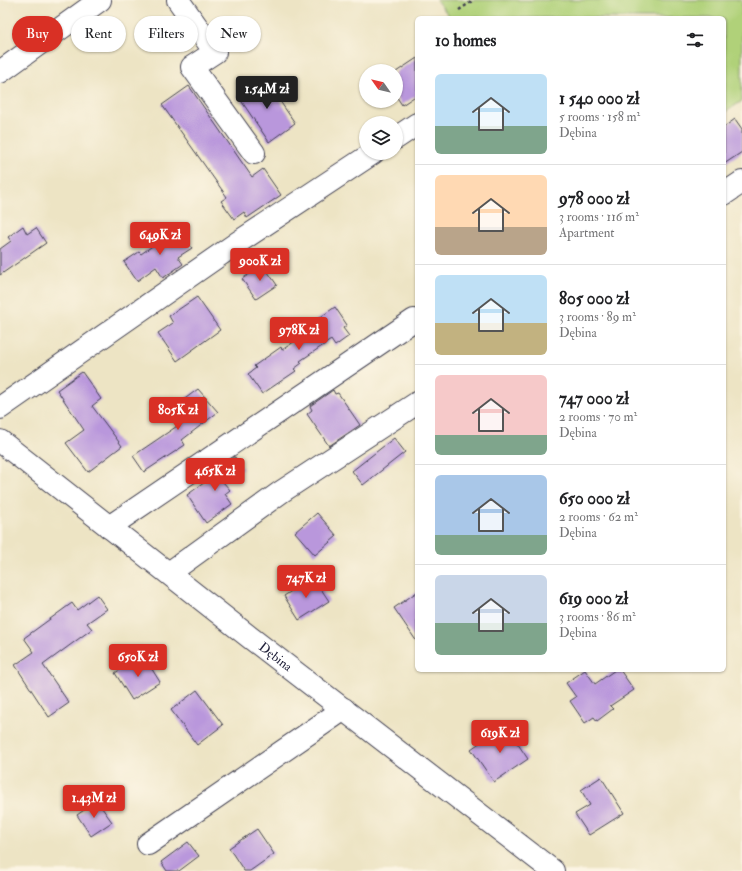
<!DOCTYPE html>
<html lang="en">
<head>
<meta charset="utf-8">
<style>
	body { margin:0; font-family:"IM FELL Double Pica",serif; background:#f2f2f2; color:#202124; height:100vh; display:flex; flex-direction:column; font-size:15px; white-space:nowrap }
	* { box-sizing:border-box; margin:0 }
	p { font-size:13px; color:#757577 }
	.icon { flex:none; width:22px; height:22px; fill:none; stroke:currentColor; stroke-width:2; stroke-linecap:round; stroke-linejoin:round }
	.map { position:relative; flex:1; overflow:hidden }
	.panel { position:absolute; left:415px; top:16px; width:311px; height:656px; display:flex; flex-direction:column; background:#fff; border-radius:6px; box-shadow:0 1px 3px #0004 }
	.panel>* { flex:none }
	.banner { position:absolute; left:12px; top:16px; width:343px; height:36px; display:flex; gap:8px }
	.needle { width:26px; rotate:304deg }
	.tools { position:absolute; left:359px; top:64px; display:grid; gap:8px }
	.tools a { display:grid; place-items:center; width:44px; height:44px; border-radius:50%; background:#fff; box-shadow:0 1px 3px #0004; font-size:20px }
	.price { position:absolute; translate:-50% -34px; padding:0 9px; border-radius:4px; background:#d93025; color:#fff; font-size:13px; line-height:26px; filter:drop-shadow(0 1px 2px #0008) }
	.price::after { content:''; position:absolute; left:50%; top:24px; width:12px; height:9px; margin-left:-6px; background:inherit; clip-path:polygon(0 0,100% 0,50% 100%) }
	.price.on { background:#222; color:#fff }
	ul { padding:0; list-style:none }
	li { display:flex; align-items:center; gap:12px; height:100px; padding:0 20px }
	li+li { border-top:1px solid #e0e0e0 }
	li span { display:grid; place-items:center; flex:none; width:112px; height:80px; border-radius:6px; color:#555 }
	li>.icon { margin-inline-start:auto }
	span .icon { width:48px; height:48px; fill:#fffc; stroke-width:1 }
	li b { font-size:17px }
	h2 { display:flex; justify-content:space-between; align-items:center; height:48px; padding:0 20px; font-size:17px }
	.pill { padding:0 14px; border-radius:18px; background:#fff; box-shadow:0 1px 3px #0004; font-size:14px; line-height:36px }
	.pill.on { background:#d93025; color:#fff }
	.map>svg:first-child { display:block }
	.green { fill:#b0d179; stroke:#697a5a }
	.building { fill:#b997dc }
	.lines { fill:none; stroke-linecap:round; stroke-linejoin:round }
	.minor-casing { stroke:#403f50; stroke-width:24 }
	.path { stroke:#403f50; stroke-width:2.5; stroke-dasharray:3 3; stroke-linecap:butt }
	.minor { stroke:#fff; stroke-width:22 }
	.labels { text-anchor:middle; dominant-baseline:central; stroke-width:3; stroke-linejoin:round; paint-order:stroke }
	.street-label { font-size:13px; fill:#22223b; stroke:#fcf5e5 }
</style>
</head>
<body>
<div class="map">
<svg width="742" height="871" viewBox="0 0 742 871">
	<rect width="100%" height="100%" fill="#fcf5e5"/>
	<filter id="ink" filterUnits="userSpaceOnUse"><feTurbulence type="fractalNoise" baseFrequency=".025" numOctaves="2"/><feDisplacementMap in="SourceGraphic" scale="8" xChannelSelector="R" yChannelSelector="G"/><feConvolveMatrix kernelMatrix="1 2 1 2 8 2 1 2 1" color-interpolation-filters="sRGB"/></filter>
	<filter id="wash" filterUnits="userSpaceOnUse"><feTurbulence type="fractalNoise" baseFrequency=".012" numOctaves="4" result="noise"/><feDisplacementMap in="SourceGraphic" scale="16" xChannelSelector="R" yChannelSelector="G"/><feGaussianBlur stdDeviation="0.9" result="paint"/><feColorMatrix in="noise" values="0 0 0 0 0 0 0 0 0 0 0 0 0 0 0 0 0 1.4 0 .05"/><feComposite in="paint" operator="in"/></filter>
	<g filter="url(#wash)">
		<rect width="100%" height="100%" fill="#ede4c4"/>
		<!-- green -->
		<path class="green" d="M436,0H742V101L724,113V18H451Z"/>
		<g id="blocks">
			<!-- building -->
			<g class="building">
				<path d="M417,58V95L402,105L396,96V72Z"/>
				<path d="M264,78L295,123L269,142L238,96Z"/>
				<path d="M189,86L252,177L263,169L281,195L247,218L244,212L234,219L221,201L227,197L162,105Z"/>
				<path d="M735,119L742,129V152L724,164V127Z"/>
				<path d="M23,226L27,234L36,228L46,243L0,275V249L11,241L8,237Z"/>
				<path d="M178,228L192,248L178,257L183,264L163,278L156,267L137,281L124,262L139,252L141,254Z"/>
				<path d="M263,265L277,285L256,299L242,279Z"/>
				<path d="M197,297L220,330L177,361L158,333L173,323L169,316Z"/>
				<path d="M335,307L347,325L343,328L349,336L335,346L331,340L300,361L302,363L294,369L296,371L262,394L248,374L256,368L254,366L281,347L282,350L307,333L306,331L314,326L312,323Z"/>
				<path d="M82,372L101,399L92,406L122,446L88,472L66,443L84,430L57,390Z"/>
				<path d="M198,389L218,412L182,440L185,445L144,472L133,456L189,418L178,404Z"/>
				<path d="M333,390L335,394L338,393L360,425L329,446L307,414L312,410L310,406Z"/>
				<path d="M394,438L405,452L363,485L352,471Z"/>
				<path d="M235,457L243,469L223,482L230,490L225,494L232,504L206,523L187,495L215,475L213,471Z"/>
				<path d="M317,513L337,536L315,555L295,532Z"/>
				<path d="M313,577L329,601L299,620L284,596Z"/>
				<path d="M417,592V642L394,608Z"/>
				<path d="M97,595L107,609L87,623L92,629L43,665L69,703L49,717L15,665L34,652L24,638L72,603L77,610Z"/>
				<path d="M143,655L160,682L132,700L115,673Z"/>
				<path d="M585,670L595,684L615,670H620L634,690L610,706L613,709L597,721L594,717L585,723L570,701L576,697L566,683Z"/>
				<path d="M197,690L223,725L197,745L171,710Z"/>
				<path d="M505,725L528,759L494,782L471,749Z"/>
				<path d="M601,777L624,813L589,835L575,814L590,805L581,790Z"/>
				<path d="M97,801L112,822L91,836L77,815Z"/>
				<path d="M257,829L274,854L250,871H244L229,848Z"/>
				<path d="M188,842L199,856L179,871H167L161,862Z"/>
			</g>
		</g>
	</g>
	<g filter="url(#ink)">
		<use href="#blocks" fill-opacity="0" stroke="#403f50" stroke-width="1"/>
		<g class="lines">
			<defs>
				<g id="minor">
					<path d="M178,0L215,52L192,67L254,153"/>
					<path d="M0,72L100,0"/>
					<path d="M396,138L417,124"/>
					<path d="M724,194L742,182"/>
					<path d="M0,408L237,243L373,153"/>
					<path id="s1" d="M0,441L252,639L553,871"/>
					<path d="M109,527L414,320"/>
					<path d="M169,573L281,492L417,403"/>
					<path d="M148,844L344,709"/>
				</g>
			</defs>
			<!-- minor casing -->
			<use href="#minor" class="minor-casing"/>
			<!-- path -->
			<path class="path" d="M459,10L474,0"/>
			<!-- minor -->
			<use href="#minor" class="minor"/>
		</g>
	</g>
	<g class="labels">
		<!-- street labels -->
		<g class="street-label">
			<text stroke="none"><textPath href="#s1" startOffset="350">Dębina</textPath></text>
		</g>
	</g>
</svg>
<div class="tools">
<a><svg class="needle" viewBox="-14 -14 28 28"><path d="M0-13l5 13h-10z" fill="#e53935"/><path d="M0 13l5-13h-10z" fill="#757577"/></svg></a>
<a><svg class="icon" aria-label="layers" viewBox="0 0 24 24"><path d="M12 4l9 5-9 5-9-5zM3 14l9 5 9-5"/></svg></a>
</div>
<b class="price on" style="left:267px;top:110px">1.54M zł</b>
<b class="price" style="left:160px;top:256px">649K zł</b>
<b class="price" style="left:260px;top:282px">900K zł</b>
<b class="price" style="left:299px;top:351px">978K zł</b>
<b class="price" style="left:178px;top:431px">805K zł</b>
<b class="price" style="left:215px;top:492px">465K zł</b>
<b class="price" style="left:306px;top:599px">747K zł</b>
<b class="price" style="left:138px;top:678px">650K zł</b>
<b class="price" style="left:500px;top:754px">619K zł</b>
<b class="price" style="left:94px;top:819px">1.43M zł</b>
<div class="banner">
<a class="pill on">Buy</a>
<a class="pill">Rent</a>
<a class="pill">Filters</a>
<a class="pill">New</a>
</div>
<section class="panel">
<h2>10 homes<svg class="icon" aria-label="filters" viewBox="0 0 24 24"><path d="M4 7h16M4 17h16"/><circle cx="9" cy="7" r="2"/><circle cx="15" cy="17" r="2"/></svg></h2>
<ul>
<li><span style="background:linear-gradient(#bfe0f5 65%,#7fa58c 0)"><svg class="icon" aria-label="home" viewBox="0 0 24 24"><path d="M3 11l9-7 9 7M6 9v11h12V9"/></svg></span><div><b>1 540 000 zł</b><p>5 rooms · 158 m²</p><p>Dębina</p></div></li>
<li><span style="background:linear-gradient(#ffd9b3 65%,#b9a48a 0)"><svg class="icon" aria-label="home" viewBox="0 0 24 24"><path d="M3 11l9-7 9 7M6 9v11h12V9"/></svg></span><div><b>978 000 zł</b><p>3 rooms · 116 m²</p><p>Apartment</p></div></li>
<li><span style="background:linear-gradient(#bfe0f5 60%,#c2b280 0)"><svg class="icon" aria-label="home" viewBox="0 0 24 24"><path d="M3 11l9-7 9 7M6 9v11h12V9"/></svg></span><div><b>805 000 zł</b><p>3 rooms · 89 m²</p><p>Dębina</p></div></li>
<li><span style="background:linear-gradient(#f6c9c9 75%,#7fa58c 0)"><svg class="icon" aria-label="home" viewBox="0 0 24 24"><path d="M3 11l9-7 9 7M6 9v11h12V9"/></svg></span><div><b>747 000 zł</b><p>2 rooms · 70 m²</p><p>Dębina</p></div></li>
<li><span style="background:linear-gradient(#a9c7e8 75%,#7fa58c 0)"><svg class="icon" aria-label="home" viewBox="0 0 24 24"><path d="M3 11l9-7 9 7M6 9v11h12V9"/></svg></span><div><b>650 000 zł</b><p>2 rooms · 62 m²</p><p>Dębina</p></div></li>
<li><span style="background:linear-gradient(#c9d6e8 60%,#7fa58c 0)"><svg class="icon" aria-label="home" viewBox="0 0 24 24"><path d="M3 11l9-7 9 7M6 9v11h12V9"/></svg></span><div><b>619 000 zł</b><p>3 rooms · 86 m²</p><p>Dębina</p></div></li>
</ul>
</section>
</div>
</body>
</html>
